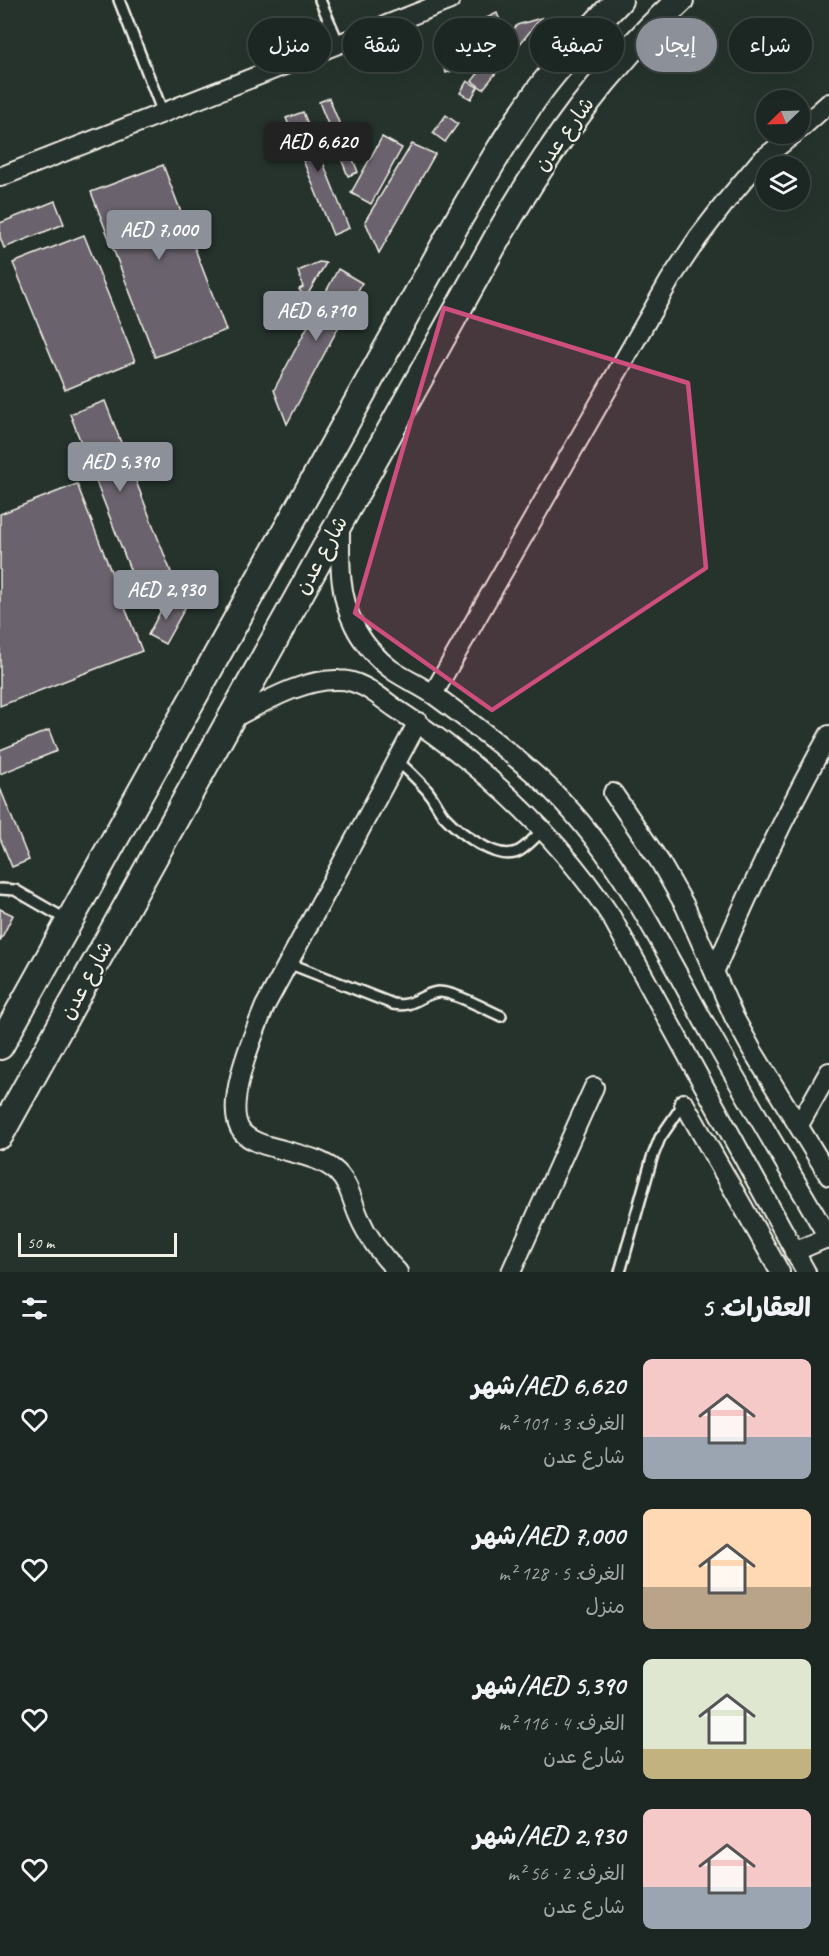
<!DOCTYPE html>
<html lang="ar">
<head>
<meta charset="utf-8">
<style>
	body { margin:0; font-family:Caveat,"Playpen Sans Arabic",sans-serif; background:#252e2a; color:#f1f3f6; direction:rtl; height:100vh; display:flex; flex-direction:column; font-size:22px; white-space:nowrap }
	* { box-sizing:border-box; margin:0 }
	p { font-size:20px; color:#a0a5a5 }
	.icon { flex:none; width:33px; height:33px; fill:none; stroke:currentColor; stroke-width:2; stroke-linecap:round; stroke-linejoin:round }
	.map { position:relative; height:1272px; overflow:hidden; direction:ltr }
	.panel { display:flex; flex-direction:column; background:#1c2622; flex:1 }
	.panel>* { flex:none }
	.hud { position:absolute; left:18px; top:18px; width:794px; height:54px; direction:rtl; display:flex; gap:12px }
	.needle { width:39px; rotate:247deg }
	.controls { position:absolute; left:756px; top:90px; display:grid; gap:12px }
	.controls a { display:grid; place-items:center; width:54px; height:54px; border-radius:50%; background:#1c2622; box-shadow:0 6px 24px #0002,0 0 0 2px #3a4340; font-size:30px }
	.scale { position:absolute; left:18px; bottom:15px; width:159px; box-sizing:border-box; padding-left:6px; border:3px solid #f4f1e8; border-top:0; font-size:16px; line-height:21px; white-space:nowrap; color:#f4f1e8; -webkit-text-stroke:4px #26332d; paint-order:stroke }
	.price { position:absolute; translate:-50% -51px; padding:0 14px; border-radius:6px; background:#8c9099; color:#fff; font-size:20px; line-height:39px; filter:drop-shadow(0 2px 3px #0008) }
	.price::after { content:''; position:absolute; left:50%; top:36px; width:18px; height:14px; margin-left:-9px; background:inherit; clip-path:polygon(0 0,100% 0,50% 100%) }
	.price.current { background:#222; color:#fff }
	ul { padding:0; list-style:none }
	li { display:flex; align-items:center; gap:18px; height:150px; padding:0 18px }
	li span { display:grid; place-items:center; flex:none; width:168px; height:120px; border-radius:9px; color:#555 }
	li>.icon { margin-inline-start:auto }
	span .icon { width:72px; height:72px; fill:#fffc; stroke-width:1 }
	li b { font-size:26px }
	h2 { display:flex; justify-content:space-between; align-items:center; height:72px; padding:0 18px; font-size:26px }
	.tag { padding:0 21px; border-radius:27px; background:#1c2622; box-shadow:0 6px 24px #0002,0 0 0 2px #3a4340; font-size:21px; line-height:54px }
	.tag.current { background:#8c9099; color:#fff }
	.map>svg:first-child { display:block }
	.building { fill:#6b646d; stroke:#f4f1e8; stroke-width:1.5 }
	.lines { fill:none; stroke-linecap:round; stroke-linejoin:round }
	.lane-casing { stroke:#f4f1e8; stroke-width:14 }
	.street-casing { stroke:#f4f1e8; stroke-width:22 }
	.secondary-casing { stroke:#f4f1e8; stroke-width:30 }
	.lane { stroke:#26332d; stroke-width:9 }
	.street { stroke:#26332d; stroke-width:18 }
	.secondary { stroke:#26332d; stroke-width:26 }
	.marked { fill:#ce4e7e; fill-opacity:0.2; stroke:#ce4e7e; stroke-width:4.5; stroke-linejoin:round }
	.labels { text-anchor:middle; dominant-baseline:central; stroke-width:4.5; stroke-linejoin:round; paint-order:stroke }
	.street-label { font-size:21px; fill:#f4f1e8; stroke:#26332d }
</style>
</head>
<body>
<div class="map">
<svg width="829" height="1272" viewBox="0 0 829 1272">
	<rect width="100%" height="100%" fill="#26332d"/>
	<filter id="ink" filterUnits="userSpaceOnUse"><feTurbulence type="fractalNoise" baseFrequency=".0167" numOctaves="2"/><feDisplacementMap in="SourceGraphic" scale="12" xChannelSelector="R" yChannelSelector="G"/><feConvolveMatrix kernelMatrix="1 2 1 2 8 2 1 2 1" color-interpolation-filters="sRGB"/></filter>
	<g filter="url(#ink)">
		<!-- building -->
		<g class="building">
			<path d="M497,13L503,28L487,35L480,21Z"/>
			<path d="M541,18L483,89L472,81L517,25Z"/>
			<path d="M476,38L481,51L467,57L462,44Z"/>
			<path d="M459,45L467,65L446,73L438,53Z"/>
			<path d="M467,81L478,87L471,99L460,93Z"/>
			<path d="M329,98L340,125L330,129L319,102Z"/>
			<path d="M303,112L349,228L333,235L286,118Z"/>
			<path d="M446,115L458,124L445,142L433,133Z"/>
			<path d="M344,137L358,172L348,176L334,141Z"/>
			<path d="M382,137L402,148L371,204L351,193Z"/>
			<path d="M412,144L435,154L379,253L365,221Z"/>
			<path d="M163,165L226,330L155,357L91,192Z"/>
			<path d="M55,201L64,224L4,248L0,237V223Z"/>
			<path d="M84,235L135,361L65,390L13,263Z"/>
			<path d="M319,262L326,263L305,299L299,289L303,287L298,271Z"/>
			<path d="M338,269L362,283L287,424L274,390Z"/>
			<path d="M105,401L171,572L136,585L70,414Z"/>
			<path d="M77,484L142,651L0,706V514Z"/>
			<path d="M167,599L185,608L165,644L148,635Z"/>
			<path d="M49,730L57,751L0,774V750Z"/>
			<path d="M0,788L29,860L12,867L0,838Z"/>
			<path d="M0,909L13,915L0,941Z"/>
		</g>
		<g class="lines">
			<defs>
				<g id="lane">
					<path d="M119,0L163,113"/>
					<path d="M320,0L339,44"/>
					<path d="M396,760C407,769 416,778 426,789C433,797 437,807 444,816C458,831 497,863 519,851C528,846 536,836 543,830"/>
					<path d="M0,889L15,890L67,920"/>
					<path d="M288,963L393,1004C414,1008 420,994 438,992C453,991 487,1010 501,1016"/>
					<path d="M620,1272L652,1158L660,1138L684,1103"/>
				</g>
				<g id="street">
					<path d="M800,129L829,103"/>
					<path d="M0,177L450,0"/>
					<path d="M340,523C340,558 338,593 354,625C362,642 377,659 392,670C405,679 421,686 434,695C471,722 508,750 541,780C616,849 660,943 709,1031C748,1101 789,1169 829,1239"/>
					<path d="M433,694L670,280L698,238L728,199L760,161L794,134"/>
					<path d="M230,720C261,704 303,678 339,680C361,680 378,696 395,708C480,763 556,833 612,918L806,1272"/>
					<path d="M613,793L660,862L685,906L734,1017L752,1050L829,1176"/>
					<path d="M715,970C750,890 786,811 829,735"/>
					<path d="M684,1103L780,1272"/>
					<path d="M799,1125L829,1072"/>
					<path d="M794,1252L829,1237"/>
					<path d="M398,1272C382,1256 368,1238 359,1217C352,1201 350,1185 337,1172C323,1159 301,1155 283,1150C269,1146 252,1143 242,1132C222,1107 254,1033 265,1006L418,722"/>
					<path d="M511,1272L594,1087"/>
				</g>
				<g id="secondary">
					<path d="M0,1046L460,217C485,174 510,131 539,91C563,59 591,29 619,0"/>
					<path d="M0,1135L500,233C550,146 606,68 680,0"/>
				</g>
			</defs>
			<!-- lane casing -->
			<use href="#lane" class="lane-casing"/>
			<!-- street casing -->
			<use href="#street" class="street-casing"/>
			<!-- secondary casing -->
			<use href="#secondary" class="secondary-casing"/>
			<!-- lane -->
			<use href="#lane" class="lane"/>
			<!-- street -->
			<use href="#street" class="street"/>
			<!-- secondary -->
			<use href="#secondary" class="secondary"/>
		</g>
	</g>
	<!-- marked area -->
	<path class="marked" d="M444,308L688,383L706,568L492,710L355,613Z"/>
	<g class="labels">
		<!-- street labels -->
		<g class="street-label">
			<text transform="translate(564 134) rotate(-54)">شارع عدن</text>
			<text transform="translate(321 555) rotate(-61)">شارع عدن</text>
			<text transform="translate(86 980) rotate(-61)">شارع عدن</text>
		</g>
	</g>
</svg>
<div class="controls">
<a><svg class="needle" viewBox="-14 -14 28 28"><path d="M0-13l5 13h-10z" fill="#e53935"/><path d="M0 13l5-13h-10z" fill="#a0a5a5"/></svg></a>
<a><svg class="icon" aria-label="layers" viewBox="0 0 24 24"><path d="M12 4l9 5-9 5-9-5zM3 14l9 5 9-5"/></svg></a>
</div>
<div class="scale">50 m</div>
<b class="price current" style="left:318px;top:173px">AED 6,620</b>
<b class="price" style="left:159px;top:261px">AED 7,000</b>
<b class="price" style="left:316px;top:342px">AED 6,710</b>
<b class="price" style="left:120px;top:493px">AED 5,390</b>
<b class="price" style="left:166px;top:621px">AED 2,930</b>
<div class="hud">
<a class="tag">شراء</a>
<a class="tag current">إيجار</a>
<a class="tag">تصفية</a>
<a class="tag">جديد</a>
<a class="tag">شقة</a>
<a class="tag">منزل</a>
</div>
</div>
<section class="panel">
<h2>العقارات: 5<svg class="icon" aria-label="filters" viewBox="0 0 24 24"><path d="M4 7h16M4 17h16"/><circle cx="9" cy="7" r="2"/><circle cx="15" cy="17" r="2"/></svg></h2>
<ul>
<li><span style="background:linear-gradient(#f6c9c9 65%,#9aa5b1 0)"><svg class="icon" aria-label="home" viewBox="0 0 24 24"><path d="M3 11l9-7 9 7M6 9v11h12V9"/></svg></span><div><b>AED 6,620/شهر</b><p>الغرف: 3 · 101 m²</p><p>شارع عدن</p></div><svg class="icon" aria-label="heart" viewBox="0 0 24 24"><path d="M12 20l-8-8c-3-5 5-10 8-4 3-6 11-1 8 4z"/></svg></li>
<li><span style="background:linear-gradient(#ffd9b3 65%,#b9a48a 0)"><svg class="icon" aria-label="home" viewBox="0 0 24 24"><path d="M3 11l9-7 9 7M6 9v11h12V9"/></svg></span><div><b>AED 7,000/شهر</b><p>الغرف: 5 · 128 m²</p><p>منزل</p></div><svg class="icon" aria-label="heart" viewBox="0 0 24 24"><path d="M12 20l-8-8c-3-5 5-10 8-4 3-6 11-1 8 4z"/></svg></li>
<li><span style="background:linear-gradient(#dfe7d0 75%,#c2b280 0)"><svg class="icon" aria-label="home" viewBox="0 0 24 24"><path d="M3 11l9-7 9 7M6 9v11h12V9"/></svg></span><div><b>AED 5,390/شهر</b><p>الغرف: 4 · 116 m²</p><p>شارع عدن</p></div><svg class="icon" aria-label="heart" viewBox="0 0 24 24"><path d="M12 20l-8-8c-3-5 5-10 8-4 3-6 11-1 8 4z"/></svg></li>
<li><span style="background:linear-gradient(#f6c9c9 65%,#9aa5b1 0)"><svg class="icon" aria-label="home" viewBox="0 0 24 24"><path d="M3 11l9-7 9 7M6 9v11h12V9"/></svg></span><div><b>AED 2,930/شهر</b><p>الغرف: 2 · 56 m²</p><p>شارع عدن</p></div><svg class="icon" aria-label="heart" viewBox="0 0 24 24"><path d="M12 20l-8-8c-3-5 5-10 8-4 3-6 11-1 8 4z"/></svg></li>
</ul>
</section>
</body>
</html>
